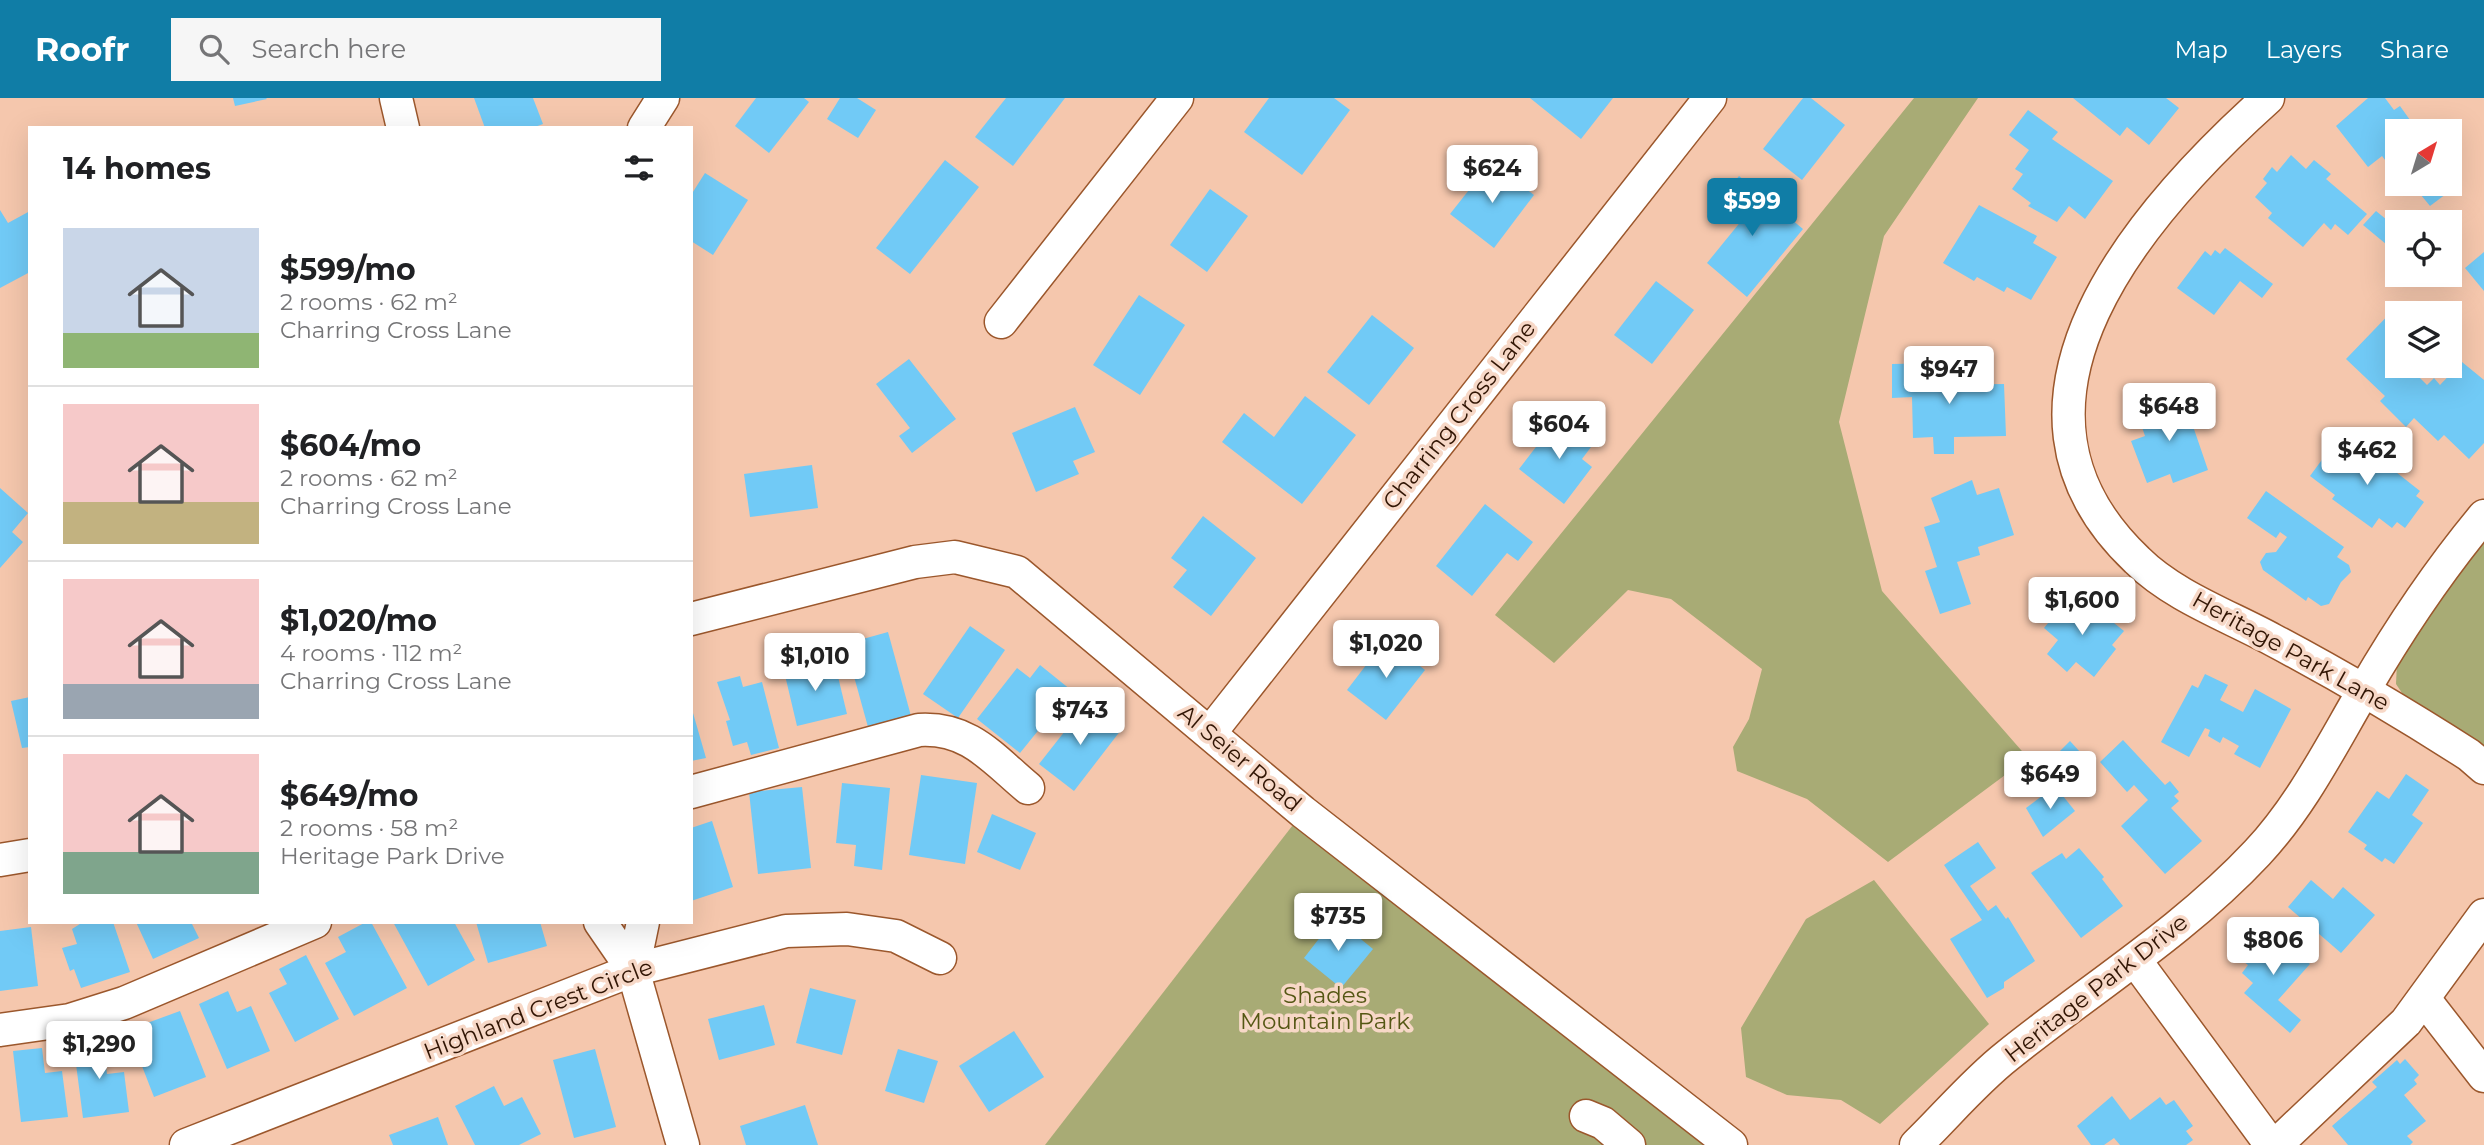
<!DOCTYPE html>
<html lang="en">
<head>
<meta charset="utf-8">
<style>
	body { margin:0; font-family:Montserrat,sans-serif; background:#f6f6f6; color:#202124; height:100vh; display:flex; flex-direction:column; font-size:26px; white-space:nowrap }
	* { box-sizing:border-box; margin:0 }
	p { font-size:23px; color:#757577 }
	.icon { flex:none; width:38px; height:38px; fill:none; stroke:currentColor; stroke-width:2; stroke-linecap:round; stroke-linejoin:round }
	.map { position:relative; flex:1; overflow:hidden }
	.side { position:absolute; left:28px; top:28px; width:665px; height:798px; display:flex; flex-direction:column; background:#fff; border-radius:0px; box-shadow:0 7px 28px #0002 }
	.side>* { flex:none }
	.needle { width:46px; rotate:38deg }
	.tools { position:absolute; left:2385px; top:21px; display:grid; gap:14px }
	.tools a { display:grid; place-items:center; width:77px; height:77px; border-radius:0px; background:#fff; box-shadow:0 7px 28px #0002; font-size:35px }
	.price { position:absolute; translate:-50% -60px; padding:0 16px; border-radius:7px; background:#fff; color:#222; font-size:23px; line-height:46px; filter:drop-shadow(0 2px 4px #0008) }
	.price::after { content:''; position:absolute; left:50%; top:42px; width:21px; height:16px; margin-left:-10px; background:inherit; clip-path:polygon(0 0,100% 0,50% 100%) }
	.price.selected { background:#107da6; color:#fff }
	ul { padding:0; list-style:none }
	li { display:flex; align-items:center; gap:21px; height:175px; padding:0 35px }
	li+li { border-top:2px solid #e0e0e0 }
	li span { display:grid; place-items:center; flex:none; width:196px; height:140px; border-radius:0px; color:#555 }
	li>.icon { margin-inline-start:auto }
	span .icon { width:84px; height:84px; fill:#fffc; stroke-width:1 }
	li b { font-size:30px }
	h2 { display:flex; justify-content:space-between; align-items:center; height:84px; padding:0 35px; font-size:30px }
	header { display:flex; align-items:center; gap:42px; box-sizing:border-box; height:98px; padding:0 35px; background:#107da6; color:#fff }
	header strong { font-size:33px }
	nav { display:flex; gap:38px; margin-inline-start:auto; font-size:24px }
	.search { width:490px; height:63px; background:#f6f6f6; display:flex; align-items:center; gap:18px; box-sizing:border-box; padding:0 24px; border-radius:0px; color:#757577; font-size:26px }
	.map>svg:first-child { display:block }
	.green { fill:#a8ab75 }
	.building { fill:#71caf6 }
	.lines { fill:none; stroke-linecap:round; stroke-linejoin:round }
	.minor-casing { stroke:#9b572c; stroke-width:35 }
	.minor { stroke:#fff; stroke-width:32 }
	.labels { text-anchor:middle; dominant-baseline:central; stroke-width:7; stroke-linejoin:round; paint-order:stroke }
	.street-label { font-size:23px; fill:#311504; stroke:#f7d8c7 }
	.park-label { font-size:23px; fill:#555714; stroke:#f7d8c7 }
</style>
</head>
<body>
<header>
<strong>Roofr</strong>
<div class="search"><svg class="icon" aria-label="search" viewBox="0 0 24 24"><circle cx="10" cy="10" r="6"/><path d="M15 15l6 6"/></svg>Search here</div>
<nav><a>Map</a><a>Layers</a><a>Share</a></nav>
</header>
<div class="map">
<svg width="2484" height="1047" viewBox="0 0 2484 1047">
	<rect width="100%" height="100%" fill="#f5c7ad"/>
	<!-- green -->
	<g class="green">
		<path d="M1914,0H1978L1884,138L1839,324L1882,493L2028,660L1888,764L1807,701L1737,673L1733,649L1749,621L1762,571L1671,501L1628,492L1554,565L1495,517Z"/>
		<path d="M2484,442V655L2404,598L2396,586L2397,564L2434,506Z"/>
		<path d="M1303,714L1704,1047H1045Z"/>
		<path d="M1874,782L1989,926L1880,1026L1841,1002L1787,997L1746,979L1741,930L1806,821Z"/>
	</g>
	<!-- building -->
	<g class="building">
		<path d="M233,0H266L267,1L235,8Z"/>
		<path d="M474,0H533L543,26L532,30H485Z"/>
		<path d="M756,0H804L809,4L769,55L735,28Z"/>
		<path d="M840,0H857L876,12L858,40L827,21Z"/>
		<path d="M1006,0H1065L1013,68L975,39Z"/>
		<path d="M1269,0H1334L1350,12L1302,77L1244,34Z"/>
		<path d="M1530,0H1613L1581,41Z"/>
		<path d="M1803,0H1811L1845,27L1802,82L1763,51Z"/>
		<path d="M2073,0H2166L2179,10L2149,47L2127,29L2120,38Z"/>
		<path d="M2368,0H2385L2394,12L2400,8L2415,29L2421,24L2428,33H2398V79L2382,58L2368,69L2336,28Z"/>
		<path d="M2028,12L2058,34L2052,41L2113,83L2085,121L2069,108L2057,124L2028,108L2031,105L2012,91L2023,76L2015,71L2029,52L2009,37Z"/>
		<path d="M2291,57L2306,71L2314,62L2331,76L2326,81L2367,116L2348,137L2335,126L2331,132L2324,125L2303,149L2268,120L2272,115L2255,99L2267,85L2263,81L2272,69L2277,74Z"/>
		<path d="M945,62L979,89L910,176L876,150Z"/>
		<path d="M1491,64L1534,97L1494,150L1450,116Z"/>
		<path d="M705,75L748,102L713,157L691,143V97Z"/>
		<path d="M1739,78L1803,131L1747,199L1707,165L1742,122L1719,103Z"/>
		<path d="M2412,86H2451L2454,90L2430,108Z"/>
		<path d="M1210,91L1248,118L1207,174L1170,147Z"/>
		<path d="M1979,107L2037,138L2033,145L2057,159L2031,202L2007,189L2004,194L1977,179L1974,183L1943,165Z"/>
		<path d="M0,112L8,125L30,113V174L0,190Z"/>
		<path d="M2376,113L2398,131V156L2363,127Z"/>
		<path d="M2225,150L2273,186L2262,200L2240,183L2214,217L2177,190L2205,153L2211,158L2215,152L2220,156Z"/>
		<path d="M2484,154V193L2465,170Z"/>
		<path d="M1656,183L1694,212L1652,266L1614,237Z"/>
		<path d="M1139,197L1185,227L1140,297L1093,267Z"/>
		<path d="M2398,207L2408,215H2398V268H2408L2427,287L2434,280L2440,287L2462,264L2484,282V345L2469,361L2444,337L2438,343L2414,320L2406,329L2380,303L2385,298L2346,261Z"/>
		<path d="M1372,217L1414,250L1369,307L1327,274Z"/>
		<path d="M909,261L956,321L912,355L899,338L910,330L876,286Z"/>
		<path d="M1939,265L1940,287L2004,286L2006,338L1954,339V356H1934L1933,339L1913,340L1912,299L1892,300V266Z"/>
		<path d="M2182,296L2208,372L2173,385L2170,376L2147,385L2131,343L2145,338L2141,326L2149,323L2144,311Z"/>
		<path d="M1305,298L1356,337L1302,406L1222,344L1244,315L1274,339Z"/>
		<path d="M1075,309L1095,354L1073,363L1079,376L1036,394L1012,335Z"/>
		<path d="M1559,319L1594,345L1582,361L1592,369L1564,406L1519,371Z"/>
		<path d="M2338,340L2363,359L2368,352L2420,393L2416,398L2424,404L2405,430L2397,424L2392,430L2379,420L2372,430L2332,401L2335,397L2310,378Z"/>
		<path d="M812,367L818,410L750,419L744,376Z"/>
		<path d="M1972,382L1977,397L1999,390L2014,437L1978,449L1980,457L1957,464L1971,506L1940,516L1925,473L1937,469L1924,429L1940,424L1931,400Z"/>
		<path d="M0,390L28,415L12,434L23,444L0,470Z"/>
		<path d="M2266,393L2344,449L2337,459L2349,467L2351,474L2341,484L2329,506L2321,508L2308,499L2306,503L2263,472L2260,464L2266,455L2276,454L2287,439L2280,434L2276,440L2247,420Z"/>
		<path d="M1485,406L1533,444L1518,463L1507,455L1472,498L1436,468Z"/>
		<path d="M1203,418L1256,460L1211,518L1173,489L1187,472L1171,460Z"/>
		<path d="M2084,501L2124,533L2112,547L2116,551L2094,579L2076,564L2067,574L2047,556L2058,542L2044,530L2065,504L2075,512Z"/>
		<path d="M970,528L1005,552L958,620L923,596Z"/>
		<path d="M888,534L911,618L868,629L845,546Z"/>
		<path d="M1386,541L1425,572L1386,622L1347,592Z"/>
		<path d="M834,562L847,616L797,628L784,573Z"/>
		<path d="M1040,567L1071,592L1020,655L977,621L1017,570L1030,580Z"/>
		<path d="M2205,576L2228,587L2220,602L2243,614L2255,591L2291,611L2260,670L2234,656L2239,648L2223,639L2220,645L2208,638L2210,632L2205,630L2189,659L2161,644L2192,587L2198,590Z"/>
		<path d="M740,578L743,589L762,584L779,650L751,657L747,644L733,648L726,623L730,622L717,584Z"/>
		<path d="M30,599V649L22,650L11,603Z"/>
		<path d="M1087,605L1121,632L1074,693L1039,666Z"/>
		<path d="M691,608L706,660L691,663Z"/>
		<path d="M2123,642L2165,687L2170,683L2179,694L2174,698L2179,703L2171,710L2202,743L2165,776L2121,728L2148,702L2134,687L2127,694L2100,664Z"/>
		<path d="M2070,643L2090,665L2071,683L2051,662Z"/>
		<path d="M2406,676L2429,692L2412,717L2423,725L2394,766L2385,760L2382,764L2364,751L2367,747L2348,734L2377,693L2389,701Z"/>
		<path d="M921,677L977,685L965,766L909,757Z"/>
		<path d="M842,685L890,690L882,772L854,768L856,747L836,745Z"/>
		<path d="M2055,688L2075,713L2043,739L2026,710Z"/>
		<path d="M802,689L811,770L758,776L749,694Z"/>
		<path d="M992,716L1036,735L1020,772L977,754Z"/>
		<path d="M712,723L733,789L691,803V730Z"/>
		<path d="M1978,744L1996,770L1970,788L1988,813L1996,807L2006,821L2008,819L2035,863L2004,884V890L1987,900L1950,841L1982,822L1944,767Z"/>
		<path d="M2079,750L2104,779L2102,781L2123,808L2081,840L2031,775L2062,755L2066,761Z"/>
		<path d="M2311,782L2333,801L2343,789L2375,817L2341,855L2288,809Z"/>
		<path d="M1335,820L1373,851L1341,890L1304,860Z"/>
		<path d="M83,824H113L130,874L81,890L74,871L70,873L62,850L77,846L72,831Z"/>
		<path d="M136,824H191L199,840L153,861Z"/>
		<path d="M366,824H371L407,890L354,918L325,865L346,854L338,839Z"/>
		<path d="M393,824H454L475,862L428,888Z"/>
		<path d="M476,824H540L547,848L488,865Z"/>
		<path d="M31,829L38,888L0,893V833Z"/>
		<path d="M2260,836L2268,843L2275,836L2310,866L2278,902L2301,922L2290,935L2244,895L2253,885L2242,875L2248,867L2239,860Z"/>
		<path d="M306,857L339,921L295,944L269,895L287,886L279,871Z"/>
		<path d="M810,890L856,902L842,957L796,945Z"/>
		<path d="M228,893L237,914L251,908L270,953L227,971L199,906Z"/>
		<path d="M764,907L775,947L719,962L708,921Z"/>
		<path d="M180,913L206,979L154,999L128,932Z"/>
		<path d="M1014,933L1044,979L989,1014L959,968Z"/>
		<path d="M102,940L107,976L124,974L129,1014L83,1020L73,943Z"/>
		<path d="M42,950L45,975L62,973L68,1019L21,1024L13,953Z"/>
		<path d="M595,951L616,1029L574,1040L553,962Z"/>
		<path d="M898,951L938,963L924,1005L885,993Z"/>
		<path d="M2405,961L2419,977L2414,982L2417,986L2404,997L2426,1023L2407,1038L2413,1044L2410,1047H2348L2332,1028L2377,989L2372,984L2397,962L2400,966Z"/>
		<path d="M494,988L504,1008L522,999L541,1036L519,1047H475L455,1008Z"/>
		<path d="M2112,998L2130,1022L2160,999L2166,1007L2174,1002L2193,1028L2186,1033L2193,1042L2186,1047H2120L2114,1040L2104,1047H2091L2077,1028Z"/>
		<path d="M805,1007L818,1047H746L740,1028Z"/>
		<path d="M438,1019L448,1047H393L389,1037Z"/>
	</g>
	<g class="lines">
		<defs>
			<g id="minor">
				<path d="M396,0L403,30"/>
				<path d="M2268,0C2143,112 1971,305 2137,462C2173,498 2229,518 2273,542C2341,578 2405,616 2469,657L2484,670"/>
				<path d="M644,30L663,0"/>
				<path d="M1001,224L1177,0"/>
				<path d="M691,521L915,464L955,459L1017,474L1303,714L1731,1047"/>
				<path d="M1210,635L1710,0"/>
				<path d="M691,694L919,632C969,629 992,660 1028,690"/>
				<path d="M0,762L30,757"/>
				<path d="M600,824L633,872L643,824"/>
				<path d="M2135,862L2271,1047"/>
				<path d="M633,872L683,1047"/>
				<path d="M2425,902L2484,978"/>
				<path d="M0,932L70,922L124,905L315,824"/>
				<path d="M1586,1018L1603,1025L1629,1047"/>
				<path d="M186,1047L633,872L786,833L847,831L896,838L940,860"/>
				<path d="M1916,1047C1946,1018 1974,984 2007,958C2090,891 2183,834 2257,755C2302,707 2331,648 2364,592C2400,530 2439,472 2484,418"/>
				<path d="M2276,1047L2406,924L2484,817"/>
			</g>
		</defs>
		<!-- minor casing -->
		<use href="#minor" class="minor-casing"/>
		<!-- minor -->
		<use href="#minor" class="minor"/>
	</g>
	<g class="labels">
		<!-- street labels -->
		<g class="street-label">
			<text transform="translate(1459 317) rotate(-52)">Charring Cross Lane</text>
			<text transform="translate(2291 553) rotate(29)">Heritage Park Lane</text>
			<text transform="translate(1240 660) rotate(40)">Al Seier Road</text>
			<text transform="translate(2096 890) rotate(-38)">Heritage Park Drive</text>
			<text transform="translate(538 911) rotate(-21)">Highland Crest Circle</text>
		</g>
		<!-- park labels -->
		<g class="park-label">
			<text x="1325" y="897">Shades<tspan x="1325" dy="26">Mountain Park</tspan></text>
		</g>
	</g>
</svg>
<div class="tools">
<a><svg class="needle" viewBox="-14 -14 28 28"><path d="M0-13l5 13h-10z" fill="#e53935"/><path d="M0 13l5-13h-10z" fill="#757577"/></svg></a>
<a><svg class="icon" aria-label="locate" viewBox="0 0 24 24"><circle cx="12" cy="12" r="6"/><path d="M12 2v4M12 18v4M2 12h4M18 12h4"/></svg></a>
<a><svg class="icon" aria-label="layers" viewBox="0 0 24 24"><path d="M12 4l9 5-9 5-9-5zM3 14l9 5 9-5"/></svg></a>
</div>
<b class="price" style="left:1492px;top:107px">$624</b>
<b class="price selected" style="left:1752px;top:140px">$599</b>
<b class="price" style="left:1949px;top:308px">$947</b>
<b class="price" style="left:2169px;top:345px">$648</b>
<b class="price" style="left:1559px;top:363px">$604</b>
<b class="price" style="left:2367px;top:389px">$462</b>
<b class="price" style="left:2082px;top:539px">$1,600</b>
<b class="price" style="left:1386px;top:582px">$1,020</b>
<b class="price" style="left:815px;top:595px">$1,010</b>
<b class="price" style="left:1080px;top:649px">$743</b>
<b class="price" style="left:2050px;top:713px">$649</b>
<b class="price" style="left:1338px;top:855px">$735</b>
<b class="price" style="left:2273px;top:879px">$806</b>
<b class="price" style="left:99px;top:983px">$1,290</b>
<section class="side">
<h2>14 homes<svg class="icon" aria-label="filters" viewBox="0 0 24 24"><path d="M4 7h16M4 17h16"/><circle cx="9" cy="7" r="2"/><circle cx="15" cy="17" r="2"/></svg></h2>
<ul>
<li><span style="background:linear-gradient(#c9d6e8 75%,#8fb573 0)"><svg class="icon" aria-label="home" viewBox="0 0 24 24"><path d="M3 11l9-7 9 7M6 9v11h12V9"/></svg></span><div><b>$599/mo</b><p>2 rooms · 62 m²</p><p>Charring Cross Lane</p></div></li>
<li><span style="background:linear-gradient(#f6c9c9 70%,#c2b280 0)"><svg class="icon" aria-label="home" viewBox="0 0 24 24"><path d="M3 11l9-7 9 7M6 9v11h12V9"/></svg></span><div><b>$604/mo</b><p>2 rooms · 62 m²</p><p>Charring Cross Lane</p></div></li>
<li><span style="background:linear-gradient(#f6c9c9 75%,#9aa5b1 0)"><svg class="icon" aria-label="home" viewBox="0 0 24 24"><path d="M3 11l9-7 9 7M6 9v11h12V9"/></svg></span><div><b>$1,020/mo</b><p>4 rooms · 112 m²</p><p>Charring Cross Lane</p></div></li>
<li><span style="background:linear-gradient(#f6c9c9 70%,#7fa58c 0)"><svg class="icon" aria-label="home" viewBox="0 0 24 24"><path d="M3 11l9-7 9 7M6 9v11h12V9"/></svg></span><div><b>$649/mo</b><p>2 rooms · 58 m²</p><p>Heritage Park Drive</p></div></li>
</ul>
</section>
</div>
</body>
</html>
